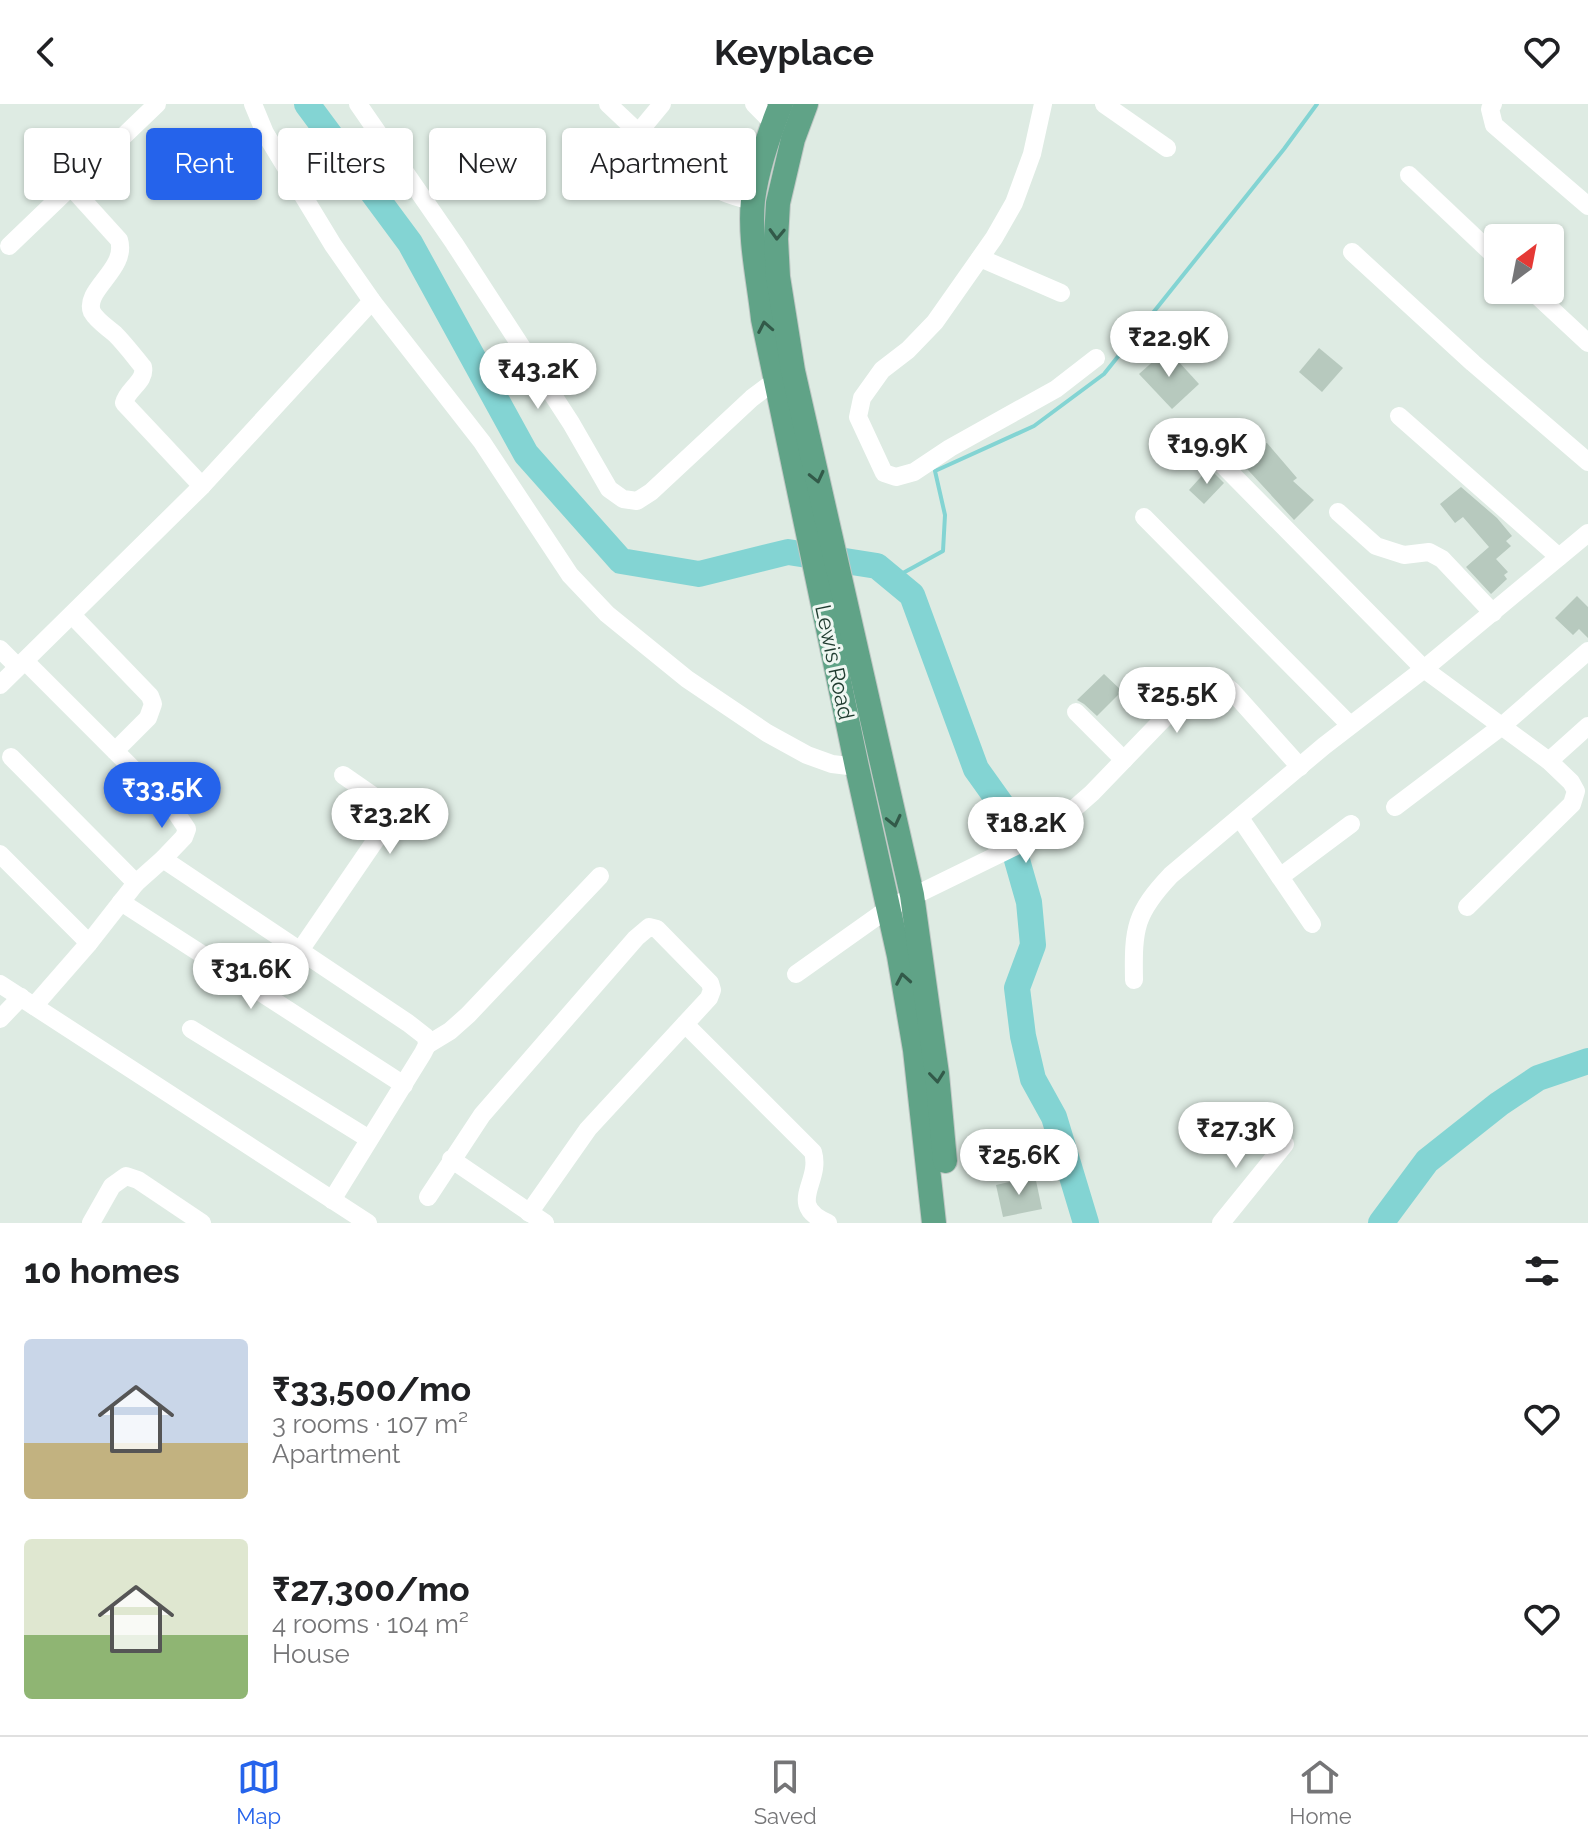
<!DOCTYPE html>
<html lang="en">
<head>
<meta charset="utf-8">
<style>
	body { margin:0; font-family:Raleway,sans-serif; background:#f2f2f2; color:#202124; height:100vh; display:flex; flex-direction:column; font-size:30px; white-space:nowrap }
	* { box-sizing:border-box; margin:0 }
	p { font-size:26px; color:#757577 }
	.icon { flex:none; width:44px; height:44px; fill:none; stroke:currentColor; stroke-width:2; stroke-linecap:round; stroke-linejoin:round }
	.map { position:relative; height:1119px; overflow:hidden }
	.drawer { display:flex; flex-direction:column; background:#fff; flex:1 }
	.drawer>* { flex:none }
	.top-card { position:absolute; left:24px; top:24px; width:800px; height:72px; display:flex; gap:16px }
	.needle { width:52px; rotate:32deg }
	.buttons { position:absolute; left:1484px; top:120px; display:grid; gap:16px }
	.buttons a { display:grid; place-items:center; width:80px; height:80px; border-radius:8px; background:#fff; box-shadow:0 2px 6px #0004; font-size:40px }
	.price { position:absolute; translate:-50% -68px; padding:0 18px; border-radius:28px; background:#fff; color:#222; font-size:26px; line-height:52px; filter:drop-shadow(0 2px 4px #0008) }
	.price::after { content:''; position:absolute; left:50%; top:48px; width:24px; height:18px; margin-left:-12px; background:inherit; clip-path:polygon(0 0,100% 0,50% 100%) }
	.price.selected { background:#2563eb; color:#fff }
	ul { padding:0; list-style:none }
	li { display:flex; align-items:center; gap:24px; height:200px; padding:0 24px }
	li span { display:grid; place-items:center; flex:none; width:224px; height:160px; border-radius:8px; color:#555 }
	li>.icon { margin-inline-start:auto }
	span .icon { width:96px; height:96px; fill:#fffc; stroke-width:1 }
	li b { font-size:34px }
	h2 { display:flex; justify-content:space-between; align-items:center; height:96px; padding:0 24px; font-size:34px }
	.pill { padding:0 28px; border-radius:8px; background:#fff; box-shadow:0 2px 6px #0004; font-size:28px; line-height:72px }
	.pill.selected { background:#2563eb; color:#fff }
	header { display:flex; justify-content:space-between; align-items:center; height:104px; padding:0 24px; background:#fff; font-size:36px; font-weight:700 }
	.tab-bar { display:flex; justify-content:space-around; align-items:center; height:112px; border-top:2px solid #e0e0e0; background:#fff; font-size:22px; color:#757577 }
	.tab-bar a { display:grid; justify-items:center; gap:4px }
	.tab-bar .selected { color:#2563eb }
	.map>svg:first-child { display:block }
	.lines { fill:none; stroke-linecap:round; stroke-linejoin:round }
	.stream { stroke:#83d4d3; stroke-width:4 }
	.river { stroke:#83d4d3; stroke-width:26 }
	.building { fill:#b7c9be }
	.major-casing { stroke:#c0c8c5; stroke-width:26 }
	.minor { stroke:#fff; stroke-width:18 }
	.major { stroke:#60a387; stroke-width:24 }
	.oneway { stroke:#325a49 }
	.labels { text-anchor:middle; dominant-baseline:central; stroke-width:6; stroke-linejoin:round; paint-order:stroke }
	.street-label { font-size:22px; fill:#1f3b2f; stroke:#eff7f2 }
</style>
</head>
<body>
<header><svg class="icon" aria-label="back" viewBox="0 0 24 24"><path d="M15 5l-7 7 7 7"/></svg>Keyplace<svg class="icon" aria-label="heart" viewBox="0 0 24 24"><path d="M12 20l-8-8c-3-5 5-10 8-4 3-6 11-1 8 4z"/></svg></header>
<div class="map">
<svg width="1588" height="1119" viewBox="0 0 1588 1119">
	<rect width="100%" height="100%" fill="#deebe3"/>
	<g class="lines">
		<!-- stream -->
		<path class="stream" d="M892,475L943,447L945,411L935,367L1034,322L1104,270L1284,45L1317,0"/>
		<!-- river -->
		<g class="river">
			<path d="M307,0L410,139L526,350L621,457L699,470L788,448L877,462L912,491L976,665L1001,700L1029,798L1033,841L1017,884L1023,932L1033,975L1054,1013L1086,1119"/>
			<path d="M1381,1119L1427,1057L1499,1000L1538,974L1588,957"/>
		</g>
	</g>
	<!-- building -->
	<g class="building">
		<path d="M1319,244L1343,264L1322,288L1299,268Z"/>
		<path d="M1167,245L1199,280L1172,305L1139,270Z"/>
		<path d="M1267,339L1297,374L1293,377L1314,396L1294,416L1237,354L1252,342Z"/>
		<path d="M1209,364L1224,379L1204,400L1189,386Z"/>
		<path d="M1461,383L1497,414L1512,432L1506,437L1511,442L1496,455L1508,468L1504,471L1507,475L1491,490L1466,463L1489,443L1463,413L1455,419L1440,400Z"/>
		<path d="M1577,492L1588,503V534L1579,525L1573,531L1555,514Z"/>
		<path d="M1104,570L1122,587L1097,612L1084,600L1077,596Z"/>
		<path d="M1035,1072L1042,1105L1003,1113L996,1081Z"/>
	</g>
	<g class="lines">
		<defs>
			<g id="major">
				<path d="M781,0C769,30 757,64 753,96C749,135 759,177 763,215L857,663L899,852L915,946L934,1119"/>
				<path d="M806,0L793,35L778,99L776,135L778,173L793,267L912,791L937,970L945,1057"/>
			</g>
		</defs>
		<!-- major casing -->
		<use href="#major" class="major-casing"/>
		<!-- minor -->
		<g class="minor">
			<path d="M253,0L265,29L333,141L372,197L482,338L570,471L607,510L687,575L767,629L807,651L832,660L857,663"/>
			<path d="M358,0L454,139L571,319L609,385L623,395L637,397L651,388L752,294L776,276"/>
			<path d="M608,0C651,40 693,86 753,97"/>
			<path d="M754,0L773,19"/>
			<path d="M1043,0L1032,50L1014,99L994,134L935,218L908,246L882,266L862,294L858,313L884,369L896,373L914,368L950,344L1056,285L1096,254"/>
			<path d="M1104,0L1167,44"/>
			<path d="M1493,0L1490,5L1494,21L1588,102"/>
			<path d="M638,29L662,0"/>
			<path d="M1409,71L1498,155"/>
			<path d="M71,83L119,136C128,165 83,186 92,208C97,217 107,223 115,230C125,240 134,252 143,263C146,278 127,285 124,299L202,382"/>
			<path d="M9,142L157,0"/>
			<path d="M1352,148L1473,259L1588,358"/>
			<path d="M980,154L1061,189"/>
			<path d="M1531,186L1588,239"/>
			<path d="M1399,312L1559,453"/>
			<path d="M1214,352L1424,565L1549,657L1571,678L1576,687L1572,700L1467,803"/>
			<path d="M1338,408L1376,442L1404,451L1429,448L1442,455L1493,509"/>
			<path d="M1144,413L1350,621"/>
			<path d="M72,511L150,592L153,600L148,614L115,647"/>
			<path d="M0,545L18,563"/>
			<path d="M25,557L175,707L187,725L184,733L163,755L136,779L89,839L34,902"/>
			<path d="M0,581L202,382L372,197"/>
			<path d="M1076,608L1124,656"/>
			<path d="M11,653L136,779"/>
			<path d="M1549,657L1588,622"/>
			<path d="M1395,703L1502,622L1588,547"/>
			<path d="M1240,714L1312,820"/>
			<path d="M0,750L89,839"/>
			<path d="M163,755L408,919L426,933L427,941L423,949L332,1096"/>
			<path d="M1280,773L1351,720"/>
			<path d="M121,798L404,981"/>
			<path d="M299,848L388,718L390,710L379,696L343,671"/>
			<path d="M796,870L889,804L1051,725L1092,689L1198,579C1213,573 1220,577 1232,587L1300,663"/>
			<path d="M1134,876C1133,824 1135,809 1171,771L1324,642L1424,565L1588,429"/>
			<path d="M0,880L368,1119"/>
			<path d="M0,915L21,893"/>
			<path d="M685,920L813,1048C822,1079 785,1100 828,1119"/>
			<path d="M191,925L369,1035"/>
			<path d="M427,941L450,927L468,911L600,772"/>
			<path d="M451,1055L545,1119"/>
			<path d="M428,1093L482,1011L636,834L649,823L657,825L710,879L712,886L709,894L588,1025L529,1109"/>
			<path d="M91,1119L112,1082L126,1072L138,1076L202,1119"/>
			<path d="M1221,1119L1285,1040"/>
		</g>
		<!-- major -->
		<use href="#major" class="major"/>
	</g>
	<!-- one-way arrows -->
	<defs><path id="oneway-chevron" d="M-2-3.5L2.5 0L-2 3.5" fill="none" stroke-width="1.6" stroke-linecap="round" stroke-linejoin="round" transform="scale(2)"/></defs>
	<g class="oneway">
		<use href="#oneway-chevron" transform="translate(777 130) rotate(92)"/>
		<use href="#oneway-chevron" transform="translate(765 223) rotate(-101)"/>
		<use href="#oneway-chevron" transform="translate(817 373) rotate(77)"/>
		<use href="#oneway-chevron" transform="translate(894 717) rotate(77)"/>
		<use href="#oneway-chevron" transform="translate(903 875) rotate(-100)"/>
		<use href="#oneway-chevron" transform="translate(937 973) rotate(84)"/>
	</g>
	<g class="labels">
		<!-- street labels -->
		<g class="street-label">
			<text transform="translate(835 558) rotate(78)">Lewis Road</text>
		</g>
	</g>
</svg>
<div class="buttons">
<a><svg class="needle" viewBox="-14 -14 28 28"><path d="M0-13l5 13h-10z" fill="#e53935"/><path d="M0 13l5-13h-10z" fill="#757577"/></svg></a>
</div>
<b class="price" style="left:1169px;top:275px">₹22.9K</b>
<b class="price" style="left:538px;top:307px">₹43.2K</b>
<b class="price" style="left:1207px;top:382px">₹19.9K</b>
<b class="price" style="left:1177px;top:631px">₹25.5K</b>
<b class="price selected" style="left:162px;top:726px">₹33.5K</b>
<b class="price" style="left:390px;top:752px">₹23.2K</b>
<b class="price" style="left:1026px;top:761px">₹18.2K</b>
<b class="price" style="left:251px;top:907px">₹31.6K</b>
<b class="price" style="left:1236px;top:1066px">₹27.3K</b>
<b class="price" style="left:1019px;top:1093px">₹25.6K</b>
<div class="top-card">
<a class="pill">Buy</a>
<a class="pill selected">Rent</a>
<a class="pill">Filters</a>
<a class="pill">New</a>
<a class="pill">Apartment</a>
</div>
</div>
<section class="drawer">
<h2>10 homes<svg class="icon" aria-label="filters" viewBox="0 0 24 24"><path d="M4 7h16M4 17h16"/><circle cx="9" cy="7" r="2"/><circle cx="15" cy="17" r="2"/></svg></h2>
<ul>
<li><span style="background:linear-gradient(#c9d6e8 65%,#c2b280 0)"><svg class="icon" aria-label="home" viewBox="0 0 24 24"><path d="M3 11l9-7 9 7M6 9v11h12V9"/></svg></span><div><b>₹33,500/mo</b><p>3 rooms · 107 m²</p><p>Apartment</p></div><svg class="icon" aria-label="heart" viewBox="0 0 24 24"><path d="M12 20l-8-8c-3-5 5-10 8-4 3-6 11-1 8 4z"/></svg></li>
<li><span style="background:linear-gradient(#dfe7d0 60%,#8fb573 0)"><svg class="icon" aria-label="home" viewBox="0 0 24 24"><path d="M3 11l9-7 9 7M6 9v11h12V9"/></svg></span><div><b>₹27,300/mo</b><p>4 rooms · 104 m²</p><p>House</p></div><svg class="icon" aria-label="heart" viewBox="0 0 24 24"><path d="M12 20l-8-8c-3-5 5-10 8-4 3-6 11-1 8 4z"/></svg></li>
</ul>
</section>
<nav class="tab-bar">
<a class="selected"><svg class="icon" aria-label="map" viewBox="0 0 24 24"><path d="M3 6l6-2 6 2 6-2v14l-6 2-6-2-6 2zM9 4v14M15 6v14"/></svg>Map</a>
<a><svg class="icon" aria-label="saved" viewBox="0 0 24 24"><path d="M7 4h10v16l-5-4-5 4z"/></svg>Saved</a>
<a><svg class="icon" aria-label="home" viewBox="0 0 24 24"><path d="M3 11l9-7 9 7M6 9v11h12V9"/></svg>Home</a>
</nav>
</body>
</html>
